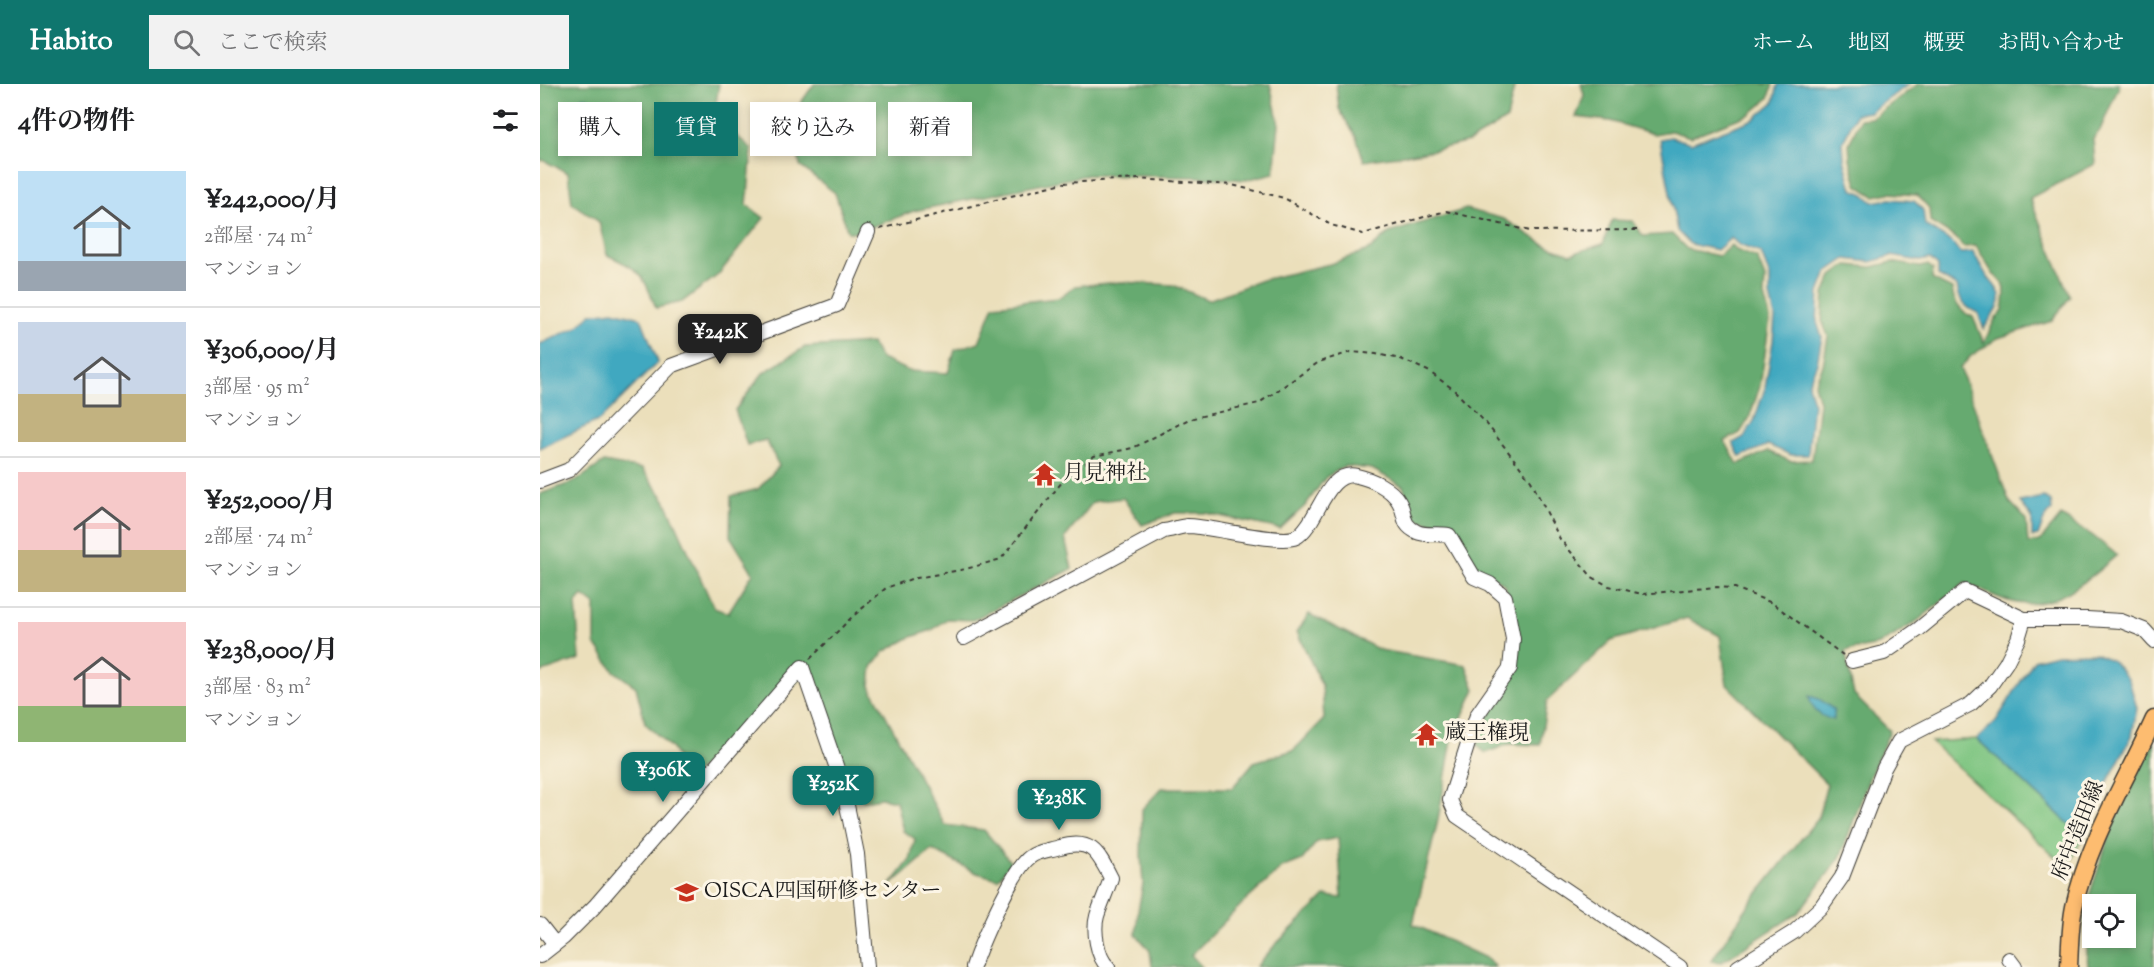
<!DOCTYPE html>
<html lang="ja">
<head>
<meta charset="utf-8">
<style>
	body { margin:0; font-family:"Sorts Mill Goudy","Noto Serif JP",serif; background:#f2f2f2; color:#202124; height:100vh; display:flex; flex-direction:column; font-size:22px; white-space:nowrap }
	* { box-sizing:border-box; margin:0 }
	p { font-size:20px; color:#757577 }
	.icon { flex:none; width:33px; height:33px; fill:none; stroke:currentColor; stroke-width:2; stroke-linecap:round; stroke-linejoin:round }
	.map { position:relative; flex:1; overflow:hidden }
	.sheet { display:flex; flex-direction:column; background:#fff; width:540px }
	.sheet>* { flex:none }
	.guide { position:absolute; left:18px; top:18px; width:570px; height:54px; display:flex; gap:12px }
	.tools { position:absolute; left:1542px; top:810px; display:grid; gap:12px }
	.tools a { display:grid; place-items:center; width:54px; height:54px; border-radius:0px; background:#fff; box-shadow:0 3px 9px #0003; font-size:30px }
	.price { position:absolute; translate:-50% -51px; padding:0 14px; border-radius:12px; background:#0f766e; color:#fff; font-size:20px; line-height:39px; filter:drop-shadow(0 2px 3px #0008) }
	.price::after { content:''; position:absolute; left:50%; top:36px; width:18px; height:14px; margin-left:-9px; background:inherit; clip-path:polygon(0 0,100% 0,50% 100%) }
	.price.current { background:#222; color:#fff }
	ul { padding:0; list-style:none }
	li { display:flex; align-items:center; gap:18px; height:150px; padding:0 18px }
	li+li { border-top:2px solid #e0e0e0 }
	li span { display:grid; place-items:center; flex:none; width:168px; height:120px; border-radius:0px; color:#555 }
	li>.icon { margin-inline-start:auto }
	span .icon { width:72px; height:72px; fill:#fffc; stroke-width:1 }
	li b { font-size:26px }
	h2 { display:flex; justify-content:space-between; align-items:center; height:72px; padding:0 18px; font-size:26px }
	.chip { padding:0 21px; border-radius:0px; background:#fff; box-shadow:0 3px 9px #0003; font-size:21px; line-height:54px }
	.chip.current { background:#0f766e; color:#fff }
	header { display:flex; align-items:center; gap:36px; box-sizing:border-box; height:84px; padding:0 30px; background:#0f766e; color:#fff }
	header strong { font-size:28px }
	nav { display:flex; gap:33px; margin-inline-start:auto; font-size:21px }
	.search { width:420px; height:54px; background:#f2f2f2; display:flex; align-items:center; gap:15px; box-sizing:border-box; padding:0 21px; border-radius:0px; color:#757577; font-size:22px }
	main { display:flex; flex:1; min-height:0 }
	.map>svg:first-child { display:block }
	.green { fill:#7ec581; stroke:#4d704e; stroke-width:1.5 }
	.forest { fill:#66aa6f; stroke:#416346; stroke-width:1.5; fill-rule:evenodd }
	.water { fill:#40a8c0; stroke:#2e626e; stroke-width:1.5 }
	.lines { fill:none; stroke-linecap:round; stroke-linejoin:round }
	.minor-casing { stroke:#3b3934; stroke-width:16 }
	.major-casing { stroke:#3b3934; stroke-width:19 }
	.path { stroke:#3b3934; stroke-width:2; stroke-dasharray:4.5 4.5; stroke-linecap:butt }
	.minor { stroke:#fff; stroke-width:14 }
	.major { stroke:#fdbc70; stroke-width:16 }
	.labels { text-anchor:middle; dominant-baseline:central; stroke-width:6; stroke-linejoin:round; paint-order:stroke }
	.poi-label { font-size:21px; fill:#1c1c1c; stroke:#fcf5e5; text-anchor:start }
	.street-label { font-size:21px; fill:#1c1c1c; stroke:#fcf5e5 }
</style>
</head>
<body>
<header>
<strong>Habito</strong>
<div class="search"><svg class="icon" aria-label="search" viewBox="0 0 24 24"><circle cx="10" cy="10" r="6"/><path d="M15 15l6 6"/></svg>ここで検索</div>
<nav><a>ホーム</a><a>地図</a><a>概要</a><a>お問い合わせ</a></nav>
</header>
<main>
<section class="sheet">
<h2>4件の物件<svg class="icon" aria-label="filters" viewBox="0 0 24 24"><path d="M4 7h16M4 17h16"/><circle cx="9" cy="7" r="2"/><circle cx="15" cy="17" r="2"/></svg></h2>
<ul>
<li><span style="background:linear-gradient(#bfe0f5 75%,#9aa5b1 0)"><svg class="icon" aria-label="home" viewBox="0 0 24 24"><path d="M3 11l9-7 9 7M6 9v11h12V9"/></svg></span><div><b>¥242,000/月</b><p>2部屋 · 74 m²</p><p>マンション</p></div></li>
<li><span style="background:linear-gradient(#c9d6e8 60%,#c2b280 0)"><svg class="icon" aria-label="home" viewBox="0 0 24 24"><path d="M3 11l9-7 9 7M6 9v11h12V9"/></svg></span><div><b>¥306,000/月</b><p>3部屋 · 95 m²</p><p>マンション</p></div></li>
<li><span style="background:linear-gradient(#f6c9c9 65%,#c2b280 0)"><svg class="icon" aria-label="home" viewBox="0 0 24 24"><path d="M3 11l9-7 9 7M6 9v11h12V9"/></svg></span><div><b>¥252,000/月</b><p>2部屋 · 74 m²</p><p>マンション</p></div></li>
<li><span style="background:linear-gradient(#f6c9c9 70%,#8fb573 0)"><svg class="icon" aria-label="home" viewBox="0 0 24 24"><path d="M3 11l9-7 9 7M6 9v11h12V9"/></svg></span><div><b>¥238,000/月</b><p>3部屋 · 83 m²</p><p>マンション</p></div></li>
</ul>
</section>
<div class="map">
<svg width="1614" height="883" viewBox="0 0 1614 883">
	<rect width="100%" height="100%" fill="#fcf5e5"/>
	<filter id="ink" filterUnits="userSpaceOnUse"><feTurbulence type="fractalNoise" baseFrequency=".0167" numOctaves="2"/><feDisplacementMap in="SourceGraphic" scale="12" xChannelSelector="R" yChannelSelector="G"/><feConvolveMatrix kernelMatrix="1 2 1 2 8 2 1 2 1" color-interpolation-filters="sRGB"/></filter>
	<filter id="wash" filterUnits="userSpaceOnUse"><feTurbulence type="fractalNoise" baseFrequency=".008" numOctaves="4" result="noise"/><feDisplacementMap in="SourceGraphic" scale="24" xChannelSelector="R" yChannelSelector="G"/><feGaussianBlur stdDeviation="1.35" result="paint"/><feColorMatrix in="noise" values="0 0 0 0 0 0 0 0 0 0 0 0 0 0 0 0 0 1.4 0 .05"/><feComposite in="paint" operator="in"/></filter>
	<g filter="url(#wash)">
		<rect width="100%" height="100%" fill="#ebdfbb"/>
		<!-- green -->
		<path class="green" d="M1437,655L1543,753L1527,784L1391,658Z"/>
		<!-- forest -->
		<g class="forest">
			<path d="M0,0H179L174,32L212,65L207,121L224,134L178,191L142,218L116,224C102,189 102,187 67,171L59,138L32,119L28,89L3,76L0,77Z"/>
			<path d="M274,0H730L739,40L734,89L706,96L657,93L547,91L374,127L318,148H308L295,109L260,82L253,30Z"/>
			<path d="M796,0H975L967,35L929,58L890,67L824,77L816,53L799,25Z"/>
			<path d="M1041,0H1233L1229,14L1210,30L1150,53L1131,47L1114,50L1070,37L1036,33L1044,11Z"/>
			<path d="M1378,0H1580L1560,46L1553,55L1555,80L1490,114L1530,213L1512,237L1458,254L1431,272L1420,284L1469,417L1486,435L1488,459L1500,457L1521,432L1552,451L1577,471C1548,496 1514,528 1472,518C1456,514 1440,505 1425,499L1376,538L1339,561L1305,567L1314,611L1350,647L1330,692L1300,774L1258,829L1182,878L1171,877L1210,819L1278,734L1287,700L1187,601L1180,552L1147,534L1071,557L1007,617L1000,661L969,660L946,669L937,662L947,635L966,602L978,575L973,528L965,501L935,481L911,444L874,435L863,402L832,385L805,382L786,393L765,422L740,445L666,429H635L602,441L583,414L553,418L525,454L532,485L433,536L407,535L392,546L369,554L344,568L332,583L330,602L405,741L444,746L471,778L458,795L437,789L392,766L350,802L370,776L375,755L363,747L356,717L341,714L324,717L313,709L287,638L263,592L220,633L196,649L150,695L132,665L105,639L96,603L74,587L55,560V521L43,512L36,520L40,575L0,589V410L36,397L64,378L102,385L125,416L174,524L188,529L213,489L190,452L191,412L218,405L239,382L226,356L207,361L195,326L223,289L265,263L331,259L341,275L369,287L408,289L415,266L439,258L454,221L518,214L535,202L581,198L633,201L668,216L722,196L790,180L829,166L849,149L926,125L964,135L1005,161L1031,170L1063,160L1072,136L1093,137L1103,152L1132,150L1147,165L1179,172L1191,161L1196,166L1217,174L1225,194L1224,212L1230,234L1224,277L1220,302L1209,335L1200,349L1185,357L1198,380L1228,367L1250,377L1272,376L1279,318L1274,300L1283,281L1288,252L1282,237L1284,210L1292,192L1307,181L1332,183L1352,178L1380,183L1388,181L1393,185L1392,195L1412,205C1414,219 1420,228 1433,233L1444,259L1454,237L1463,226L1465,210L1462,198L1453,190L1436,162L1423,163L1416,154L1390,138L1389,124L1377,111L1349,109L1334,112L1317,101L1310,75L1309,60L1320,35L1332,34Z"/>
			<path d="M769,530L840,566L926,581L935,605L912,656L898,736L873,840L948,875L955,883H716L735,861L785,812L802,814L798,754L777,758L762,776L742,784L699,823L651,871L662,883H612L610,867L596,850L598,826L603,800L601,772L602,725L622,704H692L714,678L754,666L784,635L782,602L757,548Z"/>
			<path d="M1614,657V883H1548L1544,827L1574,738ZM1552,820H1586V854H1552Z"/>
		</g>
		<!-- water -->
		<g class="water">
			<path d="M1238,0H1369L1330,28L1316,30L1303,58L1304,75L1312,105L1324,110L1333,118L1350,115L1374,117L1383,126L1385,141L1412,158L1420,169L1433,168C1438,176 1442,184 1447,192C1455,203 1466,210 1457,225C1452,232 1448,238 1444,245L1438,229C1424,223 1419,216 1417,202L1398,192V182L1390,175L1380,177L1351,172L1331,178L1306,175L1287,188L1279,209L1277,238L1282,253L1277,279L1268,300L1273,318L1268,371H1251L1228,361L1200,373L1193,359L1204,353L1214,337L1225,304L1233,257L1235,233L1230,212V193L1221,169L1199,161L1191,154L1177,166L1150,160L1137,147L1120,55L1131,53L1151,59L1214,35L1234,18Z"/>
			<path d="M47,13L54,21L57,31L52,37L57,48H46L28,50L27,42L22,34C27,25 37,21 40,14Z"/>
			<path d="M73,227L101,234L118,278L60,336L0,364V260L37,243L51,230Z"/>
			<path d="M1504,413L1511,418L1512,426L1505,433L1498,452L1492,453V433L1480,418Z"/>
			<path d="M1555,569L1573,577L1589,596L1597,624L1592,652L1559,714L1543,753L1437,655L1456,637L1494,576L1517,570Z"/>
			<path d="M1269,612L1279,615L1294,626V636C1281,633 1271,626 1269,612Z"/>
		</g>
	</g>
	<g filter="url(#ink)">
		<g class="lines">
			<defs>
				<g id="minor">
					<path d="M0,397L29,386L131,282L297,221L328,148"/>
					<path d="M424,554L624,447C631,446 639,443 647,442C671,442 740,461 756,453C778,441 786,384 817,392C831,395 851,404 859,418C867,431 860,440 877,448C885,452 899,449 909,451L934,493L950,500L965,513L973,555L970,584L937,631L910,716L917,732L1140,883"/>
					<path d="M1312,577L1344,569L1379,545L1425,507L1484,535H1547L1581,537L1604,546L1614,557"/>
					<path d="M0,841L15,860"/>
					<path d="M0,872L23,854L55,822L262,583L303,702L317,770L327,883"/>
					<path d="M1469,875L1475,883"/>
					<path d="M433,883C440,861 473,785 490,773C497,767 511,766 520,763C552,754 558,769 571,794C567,807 561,819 557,832C553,846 557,873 568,883"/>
					<path d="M1198,883L1254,848L1281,823L1302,793L1344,684L1359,657L1431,620L1450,602L1466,579L1478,555L1484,535"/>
				</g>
				<path id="major" d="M1529,883C1530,863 1530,842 1534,823C1549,755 1586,697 1614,635"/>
			</defs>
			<!-- minor casing -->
			<use href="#minor" class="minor-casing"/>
			<!-- major casing -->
			<use href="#major" class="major-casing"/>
			<!-- path -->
			<g class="path">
				<path d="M340,145L523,99L598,95L692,101L744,114L791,141L823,150L906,127L990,147L1098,146"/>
				<path d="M270,575L311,534L346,504L371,495L426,485L461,475L522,398L554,372L593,364L649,335L719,319L779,278L811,268L836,270L861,275L888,287L913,305L946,339L991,397L1020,455L1052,493L1069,502L1102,510L1177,503L1195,504L1232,519L1303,571"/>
			</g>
			<!-- minor -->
			<use href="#minor" class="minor"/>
			<!-- major -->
			<use href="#major" class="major"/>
		</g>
	</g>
	<!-- icons -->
	<defs>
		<symbol id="temple-bare" viewBox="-9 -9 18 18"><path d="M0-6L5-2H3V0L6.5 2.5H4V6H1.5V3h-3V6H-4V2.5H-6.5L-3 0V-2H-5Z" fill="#c8321e" stroke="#fcf5e5" stroke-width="2.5" paint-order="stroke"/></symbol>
		<symbol id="school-bare" viewBox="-9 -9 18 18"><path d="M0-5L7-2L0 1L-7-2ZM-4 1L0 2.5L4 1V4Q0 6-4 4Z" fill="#c8321e" stroke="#fcf5e5" stroke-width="2.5" paint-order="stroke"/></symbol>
	</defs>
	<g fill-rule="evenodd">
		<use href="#temple-bare" x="488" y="374" width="33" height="33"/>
		<use href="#temple-bare" x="870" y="634" width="33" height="33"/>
		<use href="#school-bare" x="130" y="792" width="33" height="33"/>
	</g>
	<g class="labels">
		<!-- poi labels -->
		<g class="poi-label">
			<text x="523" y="390">月見神社</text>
			<text x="905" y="650">蔵王権現</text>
			<text x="164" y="808">OISCA四国研修センター</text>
		</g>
		<!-- street labels -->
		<g class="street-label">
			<text transform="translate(1539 747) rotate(-68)">府中造田線</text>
		</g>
	</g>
</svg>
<div class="tools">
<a><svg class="icon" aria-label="locate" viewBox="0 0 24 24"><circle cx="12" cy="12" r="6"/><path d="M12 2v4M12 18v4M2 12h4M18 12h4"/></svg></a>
</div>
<b class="price current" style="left:180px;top:281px">¥242K</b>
<b class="price" style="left:123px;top:719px">¥306K</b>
<b class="price" style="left:293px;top:733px">¥252K</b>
<b class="price" style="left:519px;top:747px">¥238K</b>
<div class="guide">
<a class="chip">購入</a>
<a class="chip current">賃貸</a>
<a class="chip">絞り込み</a>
<a class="chip">新着</a>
</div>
</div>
</main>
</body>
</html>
